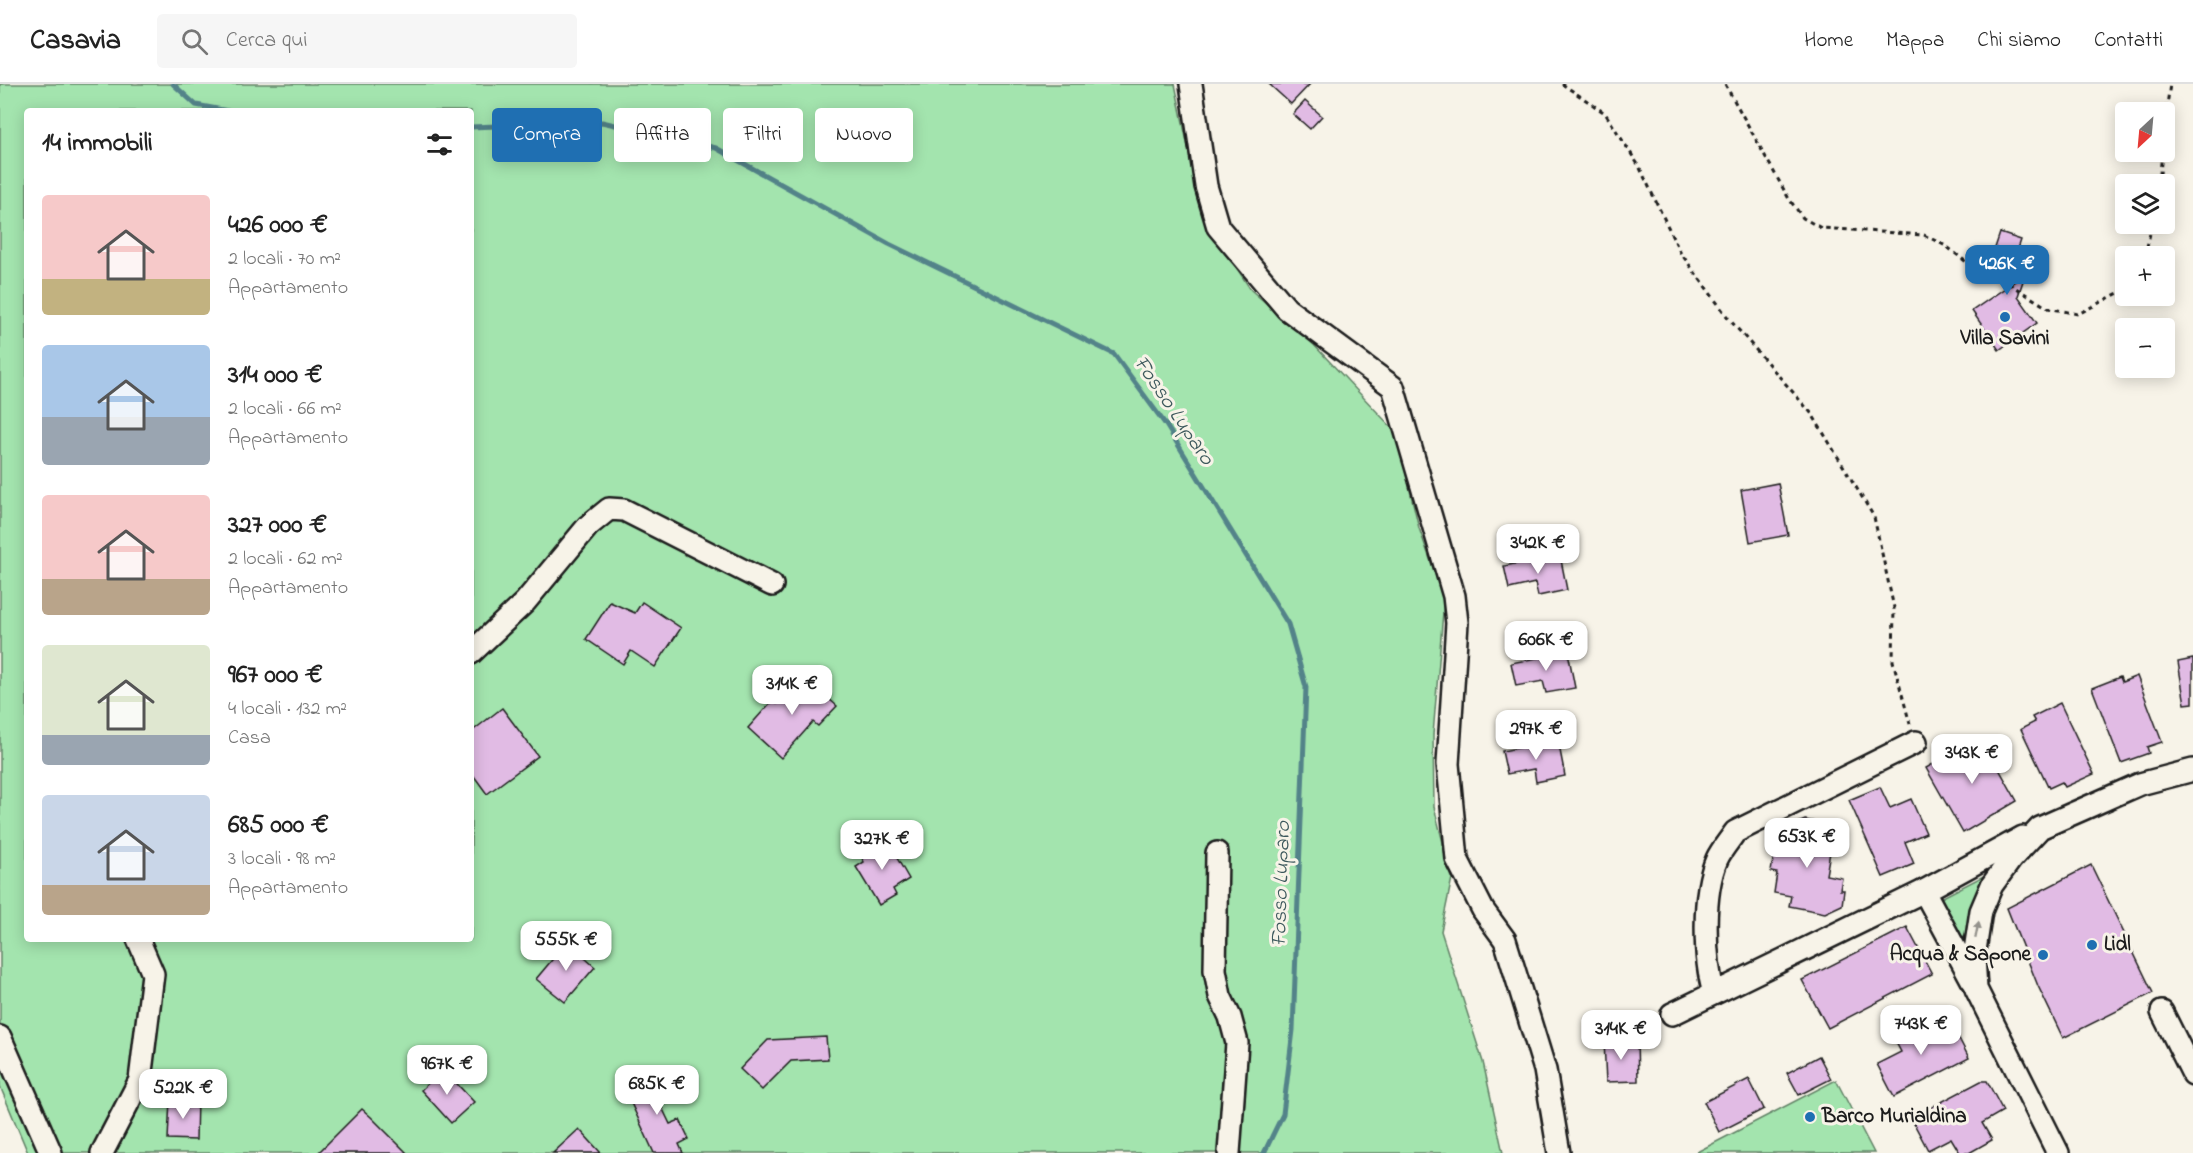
<!DOCTYPE html>
<html lang="it">
<head>
<meta charset="utf-8">
<style>
	body { margin:0; font-family:"Indie Flower",sans-serif; background:#f6f6f6; color:#222; height:100vh; display:flex; flex-direction:column; font-size:22px; white-space:nowrap }
	* { box-sizing:border-box; margin:0 }
	p { font-size:20px; color:#767676 }
	.icon { flex:none; width:33px; height:33px; fill:none; stroke:currentColor; stroke-width:2; stroke-linecap:round; stroke-linejoin:round }
	.map { position:relative; flex:1; overflow:hidden }
	.side { position:absolute; left:24px; top:24px; width:450px; height:834px; display:flex; flex-direction:column; background:#fff; border-radius:6px; box-shadow:0 3px 15px #0003 }
	.side>* { flex:none }
	.banner { position:absolute; left:492px; top:24px; width:570px; height:54px; display:flex; gap:12px }
	.needle { width:39px; rotate:206deg }
	.controls { position:absolute; left:2115px; top:18px; display:grid; gap:12px }
	.controls a { display:grid; place-items:center; width:60px; height:60px; border-radius:6px; background:#fff; box-shadow:0 3px 15px #0003; font-size:30px }
	.price { position:absolute; translate:-50% -51px; padding:0 14px; border-radius:12px; background:#fff; color:#222; font-size:20px; line-height:39px; filter:drop-shadow(0 2px 3px #0008) }
	.price::after { content:''; position:absolute; left:50%; top:36px; width:18px; height:14px; margin-left:-9px; background:inherit; clip-path:polygon(0 0,100% 0,50% 100%) }
	.price.on { background:#1f6fb2; color:#fff }
	ul { padding:0; list-style:none }
	li { display:flex; align-items:center; gap:18px; height:150px; padding:0 18px }
	li span { display:grid; place-items:center; flex:none; width:168px; height:120px; border-radius:6px; color:#555 }
	li>.icon { margin-inline-start:auto }
	span .icon { width:72px; height:72px; fill:#fffc; stroke-width:1 }
	li b { font-size:26px }
	h2 { display:flex; justify-content:space-between; align-items:center; height:72px; padding:0 18px; font-size:26px }
	.tag { padding:0 21px; border-radius:6px; background:#fff; box-shadow:0 3px 15px #0003; font-size:21px; line-height:54px }
	.tag.on { background:#1f6fb2; color:#fff }
	header { display:flex; align-items:center; gap:36px; box-sizing:border-box; height:84px; padding:0 30px; background:#fff; border-bottom:2px solid #e0e0e0 }
	header strong { font-size:28px }
	nav { display:flex; gap:33px; margin-inline-start:auto; font-size:21px }
	.search { width:420px; height:54px; background:#f6f6f6; display:flex; align-items:center; gap:15px; box-sizing:border-box; padding:0 21px; border-radius:6px; color:#767676; font-size:22px }
	.map>svg:first-child { display:block }
	.green { fill:#a3e4ae; stroke:#608065; stroke-width:1.5; fill-rule:evenodd }
	.lines { fill:none; stroke-linecap:round; stroke-linejoin:round }
	.stream { stroke:#538389; stroke-width:5 }
	.building { fill:#e1bbe4; stroke:#1c1c1c; stroke-width:1.5 }
	.minor-casing { stroke:#1c1c1c; stroke-width:26 }
	.path { stroke:#1c1c1c; stroke-width:3; stroke-dasharray:4.5 4.5; stroke-linecap:butt }
	.minor { stroke:#f7f3e8; stroke-width:21 }
	.oneway { fill:#94928c }
	.poi-dot { fill:#1f6fb2; stroke:#f7f3e8; stroke-width:2 }
	.labels { text-anchor:middle; dominant-baseline:central; stroke-width:6; stroke-linejoin:round; paint-order:stroke }
	.poi-label { font-size:21px; font-weight:bold; fill:#1c1c1c; stroke:#f7f3e8; text-anchor:start }
	.water-label { font-size:22px; font-style:italic; fill:#3c585c; stroke:#f7f3e8 }
</style>
</head>
<body>
<header>
<strong>Casavia</strong>
<div class="search"><svg class="icon" aria-label="search" viewBox="0 0 24 24"><circle cx="10" cy="10" r="6"/><path d="M15 15l6 6"/></svg>Cerca qui</div>
<nav><a>Home</a><a>Mappa</a><a>Chi siamo</a><a>Contatti</a></nav>
</header>
<div class="map">
<svg width="2193" height="1069" viewBox="0 0 2193 1069">
	<rect width="100%" height="100%" fill="#f7f3e8"/>
	<filter id="ink" filterUnits="userSpaceOnUse"><feTurbulence type="fractalNoise" baseFrequency=".0167" numOctaves="2"/><feDisplacementMap in="SourceGraphic" scale="12" xChannelSelector="R" yChannelSelector="G"/><feConvolveMatrix kernelMatrix="1 2 1 2 8 2 1 2 1" color-interpolation-filters="sRGB"/></filter>
	<g filter="url(#ink)">
		<!-- green -->
		<g class="green">
			<path d="M0,0H1175L1202,131L1251,206L1314,261L1396,348L1419,444L1444,515L1433,651L1434,723L1452,794L1441,847L1483,978L1503,1069H28L0,1002ZM27,27H471V855H27Z"/>
			<path d="M1993,787L1970,829L1965,873L1939,815Z"/>
			<path d="M1836,996L1874,1069H1695Z"/>
		</g>
		<g class="lines">
			<!-- stream -->
			<g class="stream">
				<path d="M173,0L196,21L228,27"/>
				<path d="M471,43L602,38L716,64L889,160L1114,270L1166,341L1288,540L1306,603L1293,946L1283,1030L1264,1069"/>
			</g>
		</g>
		<!-- building -->
		<g class="building">
			<path d="M1269,0H1310L1291,20Z"/>
			<path d="M1305,17L1322,32L1310,45L1293,30Z"/>
			<path d="M2000,149L2021,156L2017,168L2031,173L2018,212L2037,239L1999,266L1972,227L2018,195L1988,185Z"/>
			<path d="M1778,399L1788,451L1750,458L1741,406Z"/>
			<path d="M1560,471L1567,506L1538,512L1535,499L1509,505L1504,482Z"/>
			<path d="M610,518L635,529L642,518L681,544L655,583L631,567L623,580L586,555Z"/>
			<path d="M1568,568L1575,604L1546,609L1543,597L1516,602L1511,579Z"/>
			<path d="M2193,575V619L2185,620L2178,578Z"/>
			<path d="M802,591L837,622L818,642L813,638L781,674L748,644L773,616L777,620Z"/>
			<path d="M2137,592L2162,658L2147,663L2149,669L2121,679L2092,604L2120,593L2122,598Z"/>
			<path d="M2060,619L2094,690L2065,703L2062,698L2049,704L2021,645L2035,638L2032,633Z"/>
			<path d="M502,624L538,672L487,710L471,688V648Z"/>
			<path d="M1981,653L2017,717L1963,749L1926,684Z"/>
			<path d="M1558,656L1565,692L1536,698L1534,685L1507,690L1502,667Z"/>
			<path d="M1880,703L1890,724L1911,715L1926,749L1905,758L1914,780L1883,793L1849,716Z"/>
			<path d="M1805,736L1826,740L1833,751L1826,791L1842,794L1840,806H1844L1842,821L1825,829L1789,822L1791,812L1774,809L1777,789L1771,788L1775,763L1786,764L1789,743Z"/>
			<path d="M886,755L909,795L893,805L896,811L879,821L856,783L864,778L860,770Z"/>
			<path d="M2091,781L2153,909L2063,954L2038,902L2007,824Z"/>
			<path d="M1907,843L1932,890L1828,944L1802,896Z"/>
			<path d="M567,858L595,883L565,918L536,895Z"/>
			<path d="M1922,934L1931,952L1952,941L1969,974L1894,1013L1877,980L1901,968L1891,949Z"/>
			<path d="M826,953L828,975L791,977L762,1006L740,985L768,956Z"/>
			<path d="M1637,955L1638,997L1606,998L1604,957Z"/>
			<path d="M1819,972L1831,995L1799,1011L1787,989Z"/>
			<path d="M443,985L474,1018L451,1039L421,1006Z"/>
			<path d="M667,989L675,1007L658,1015L670,1040L680,1036L689,1055L679,1060L683,1069H654L626,1008Z"/>
			<path d="M1749,995L1764,1025L1719,1048L1704,1018Z"/>
			<path d="M1981,997H1987L2003,1027L1982,1039L1992,1056L1969,1069H1960L1951,1054L1928,1066L1911,1034Z"/>
			<path d="M170,1015L197,1016L196,1056L168,1055Z"/>
			<path d="M362,1025L371,1033L407,1069H318Z"/>
			<path d="M579,1045L601,1069H553Z"/>
		</g>
		<g class="lines">
			<defs>
				<g id="minor">
					<path d="M1191,0L1206,102L1218,143L1287,225L1393,303L1454,512L1457,539L1448,680L1457,775L1483,826L1505,856L1545,986L1559,1069"/>
					<path d="M471,569L525,518L588,442L609,425L624,426L772,501"/>
					<path d="M1217,769L1215,886L1220,912L1230,933L1237,959L1229,1069"/>
					<path d="M1924,807L1972,896"/>
					<path d="M1714,909C1704,875 1702,809 1717,775C1721,766 1729,757 1735,748L1916,658"/>
					<path d="M2162,928L2193,990"/>
					<path d="M1672,930L1924,807L2023,753"/>
					<path d="M0,953L51,1069"/>
					<path d="M102,1069L140,996L153,890L138,855"/>
					<path d="M2058,1069L1976,905L1974,873L1981,827L1992,801L2011,775L2040,744L2140,700L2193,686"/>
				</g>
			</defs>
			<!-- minor casing -->
			<use href="#minor" class="minor-casing"/>
			<!-- path -->
			<g class="path">
				<path d="M1562,0L1605,29L1639,82L1680,168L1729,235L1812,330L1874,433L1894,524L1893,577L1910,640"/>
				<path d="M1725,0L1789,115L1803,134L1821,144L1924,151L1946,162L1984,192L2006,198L2048,224L2078,230L2126,205"/>
				<path d="M2164,43L2170,0"/>
				<path d="M2159,100L2162,68"/>
				<path d="M2145,172L2152,140"/>
			</g>
			<!-- minor -->
			<use href="#minor" class="minor"/>
		</g>
		<!-- one-way arrows -->
		<defs><path id="oneway-solid" d="M-6-.8H1V-3.2L6.5 0L1 3.2V.8H-6Z" transform="scale(1.5)"/></defs>
		<use class="oneway" href="#oneway-solid" transform="translate(1977 846) rotate(-79)"/>
	</g>
	<!-- markers -->
	<g class="poi-dot">
		<circle cx="2005" cy="233" r="6"/>
		<circle cx="2092" cy="861" r="6"/>
		<circle cx="2043" cy="871" r="6"/>
		<circle cx="1810" cy="1033" r="6"/>
	</g>
	<g class="labels">
		<!-- poi labels -->
		<g class="poi-label">
			<text x="2005" y="255" text-anchor="middle">Villa Savini</text>
			<text x="2104" y="861">Lidl</text>
			<text x="2031" y="871" text-anchor="end">Acqua &amp; Sapone</text>
			<text x="1822" y="1033">Barco Murialdina</text>
		</g>
		<!-- water labels -->
		<g class="water-label">
			<text transform="translate(1173 327) rotate(56)">Fosso Luparo</text>
			<text transform="translate(1282 800) rotate(-88)">Fosso Luparo</text>
		</g>
	</g>
</svg>
<div class="controls">
<a><svg class="needle" viewBox="-14 -14 28 28"><path d="M0-13l5 13h-10z" fill="#e53935"/><path d="M0 13l5-13h-10z" fill="#767676"/></svg></a>
<a><svg class="icon" aria-label="layers" viewBox="0 0 24 24"><path d="M12 4l9 5-9 5-9-5zM3 14l9 5 9-5"/></svg></a>
<a>+</a>
<a>−</a>
</div>
<b class="price on" style="left:2007px;top:212px">426K €</b>
<b class="price" style="left:1538px;top:491px">342K €</b>
<b class="price" style="left:1546px;top:588px">606K €</b>
<b class="price" style="left:792px;top:632px">314K €</b>
<b class="price" style="left:1536px;top:677px">297K €</b>
<b class="price" style="left:1972px;top:701px">343K €</b>
<b class="price" style="left:1807px;top:785px">653K €</b>
<b class="price" style="left:882px;top:787px">327K €</b>
<b class="price" style="left:566px;top:888px">555K €</b>
<b class="price" style="left:1921px;top:972px">743K €</b>
<b class="price" style="left:1621px;top:977px">314K €</b>
<b class="price" style="left:447px;top:1012px">967K €</b>
<b class="price" style="left:657px;top:1032px">685K €</b>
<b class="price" style="left:183px;top:1036px">522K €</b>
<div class="banner">
<a class="tag on">Compra</a>
<a class="tag">Affitta</a>
<a class="tag">Filtri</a>
<a class="tag">Nuovo</a>
</div>
<section class="side">
<h2>14 immobili<svg class="icon" aria-label="filters" viewBox="0 0 24 24"><path d="M4 7h16M4 17h16"/><circle cx="9" cy="7" r="2"/><circle cx="15" cy="17" r="2"/></svg></h2>
<ul>
<li><span style="background:linear-gradient(#f6c9c9 70%,#c2b280 0)"><svg class="icon" aria-label="home" viewBox="0 0 24 24"><path d="M3 11l9-7 9 7M6 9v11h12V9"/></svg></span><div><b>426 000 €</b><p>2 locali · 70 m²</p><p>Appartamento</p></div></li>
<li><span style="background:linear-gradient(#a9c7e8 60%,#9aa5b1 0)"><svg class="icon" aria-label="home" viewBox="0 0 24 24"><path d="M3 11l9-7 9 7M6 9v11h12V9"/></svg></span><div><b>314 000 €</b><p>2 locali · 66 m²</p><p>Appartamento</p></div></li>
<li><span style="background:linear-gradient(#f6c9c9 70%,#b9a48a 0)"><svg class="icon" aria-label="home" viewBox="0 0 24 24"><path d="M3 11l9-7 9 7M6 9v11h12V9"/></svg></span><div><b>327 000 €</b><p>2 locali · 62 m²</p><p>Appartamento</p></div></li>
<li><span style="background:linear-gradient(#dfe7d0 75%,#9aa5b1 0)"><svg class="icon" aria-label="home" viewBox="0 0 24 24"><path d="M3 11l9-7 9 7M6 9v11h12V9"/></svg></span><div><b>967 000 €</b><p>4 locali · 132 m²</p><p>Casa</p></div></li>
<li><span style="background:linear-gradient(#c9d6e8 75%,#b9a48a 0)"><svg class="icon" aria-label="home" viewBox="0 0 24 24"><path d="M3 11l9-7 9 7M6 9v11h12V9"/></svg></span><div><b>685 000 €</b><p>3 locali · 98 m²</p><p>Appartamento</p></div></li>
</ul>
</section>
</div>
</body>
</html>
